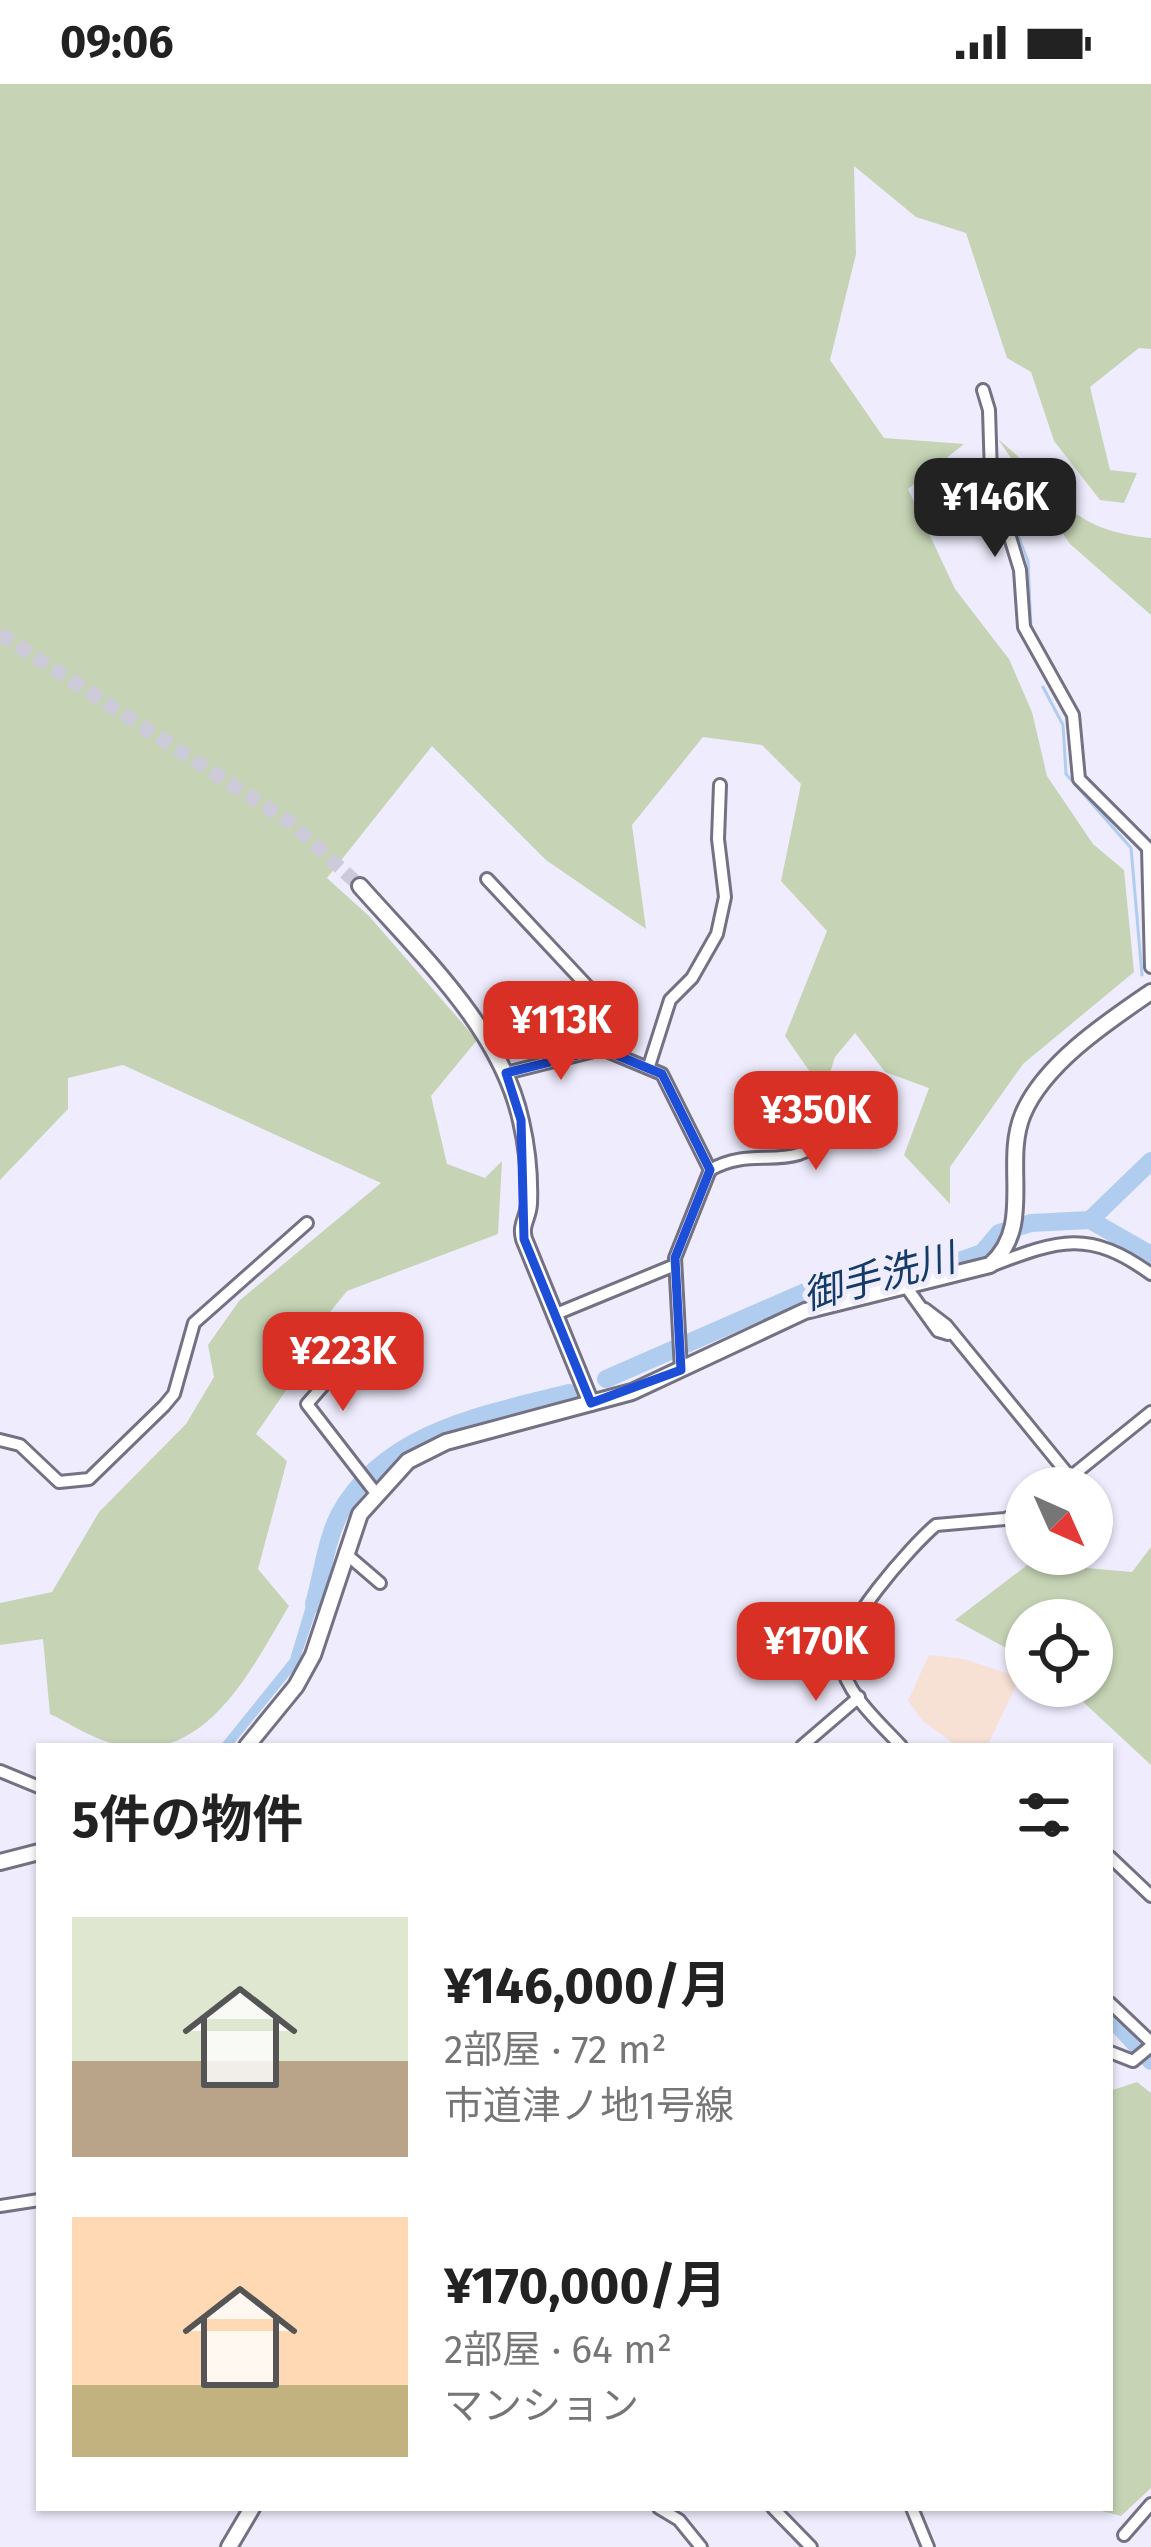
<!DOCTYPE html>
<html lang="ja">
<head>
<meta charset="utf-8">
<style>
	body { margin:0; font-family:"Fira Sans","Noto Sans JP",sans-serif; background:#f2f2f2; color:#222; height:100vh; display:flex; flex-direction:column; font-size:45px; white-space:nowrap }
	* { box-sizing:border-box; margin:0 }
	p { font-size:39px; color:#767676 }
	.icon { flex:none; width:66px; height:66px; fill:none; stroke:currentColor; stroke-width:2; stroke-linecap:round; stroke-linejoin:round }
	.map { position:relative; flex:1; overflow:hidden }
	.side { position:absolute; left:36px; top:1659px; width:1077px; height:768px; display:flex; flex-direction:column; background:#fff; border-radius:0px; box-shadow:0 3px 9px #0004 }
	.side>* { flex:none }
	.needle { width:78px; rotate:135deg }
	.fabs { position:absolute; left:1005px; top:1383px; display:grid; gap:24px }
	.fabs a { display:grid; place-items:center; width:108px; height:108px; border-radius:50%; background:#fff; box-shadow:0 3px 9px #0004; font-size:60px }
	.price { position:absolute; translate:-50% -102px; padding:0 27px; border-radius:24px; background:#d93025; color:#fff; font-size:39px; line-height:78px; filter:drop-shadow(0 3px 6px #0008) }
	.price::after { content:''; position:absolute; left:50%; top:72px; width:36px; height:27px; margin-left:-18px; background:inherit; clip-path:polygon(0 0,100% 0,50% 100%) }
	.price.active { background:#222; color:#fff }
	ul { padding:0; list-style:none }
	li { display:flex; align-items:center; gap:36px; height:300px; padding:0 36px }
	li span { display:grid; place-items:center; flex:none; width:336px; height:240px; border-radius:0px; color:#555 }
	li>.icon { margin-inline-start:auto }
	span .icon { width:144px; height:144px; fill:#fffc; stroke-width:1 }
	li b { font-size:51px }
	h2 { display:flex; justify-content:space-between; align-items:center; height:144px; padding:0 36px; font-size:51px }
	.status { display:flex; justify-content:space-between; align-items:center; height:84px; padding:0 60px; background:#fff; direction:ltr }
	.status svg { height:33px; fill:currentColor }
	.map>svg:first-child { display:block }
	.education { fill:#f7e0d4 }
	.green { fill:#c6d4b5 }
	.water { fill:#b0cdf0 }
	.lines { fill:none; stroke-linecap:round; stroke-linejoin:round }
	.stream { stroke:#b0cdf0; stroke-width:3 }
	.river { stroke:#b0cdf0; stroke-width:18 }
	.secondary-tunnel { stroke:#cdcbda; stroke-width:14; stroke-dasharray:14 7; stroke-linecap:butt }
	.street-casing { stroke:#747183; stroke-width:16 }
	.secondary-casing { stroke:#747183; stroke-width:20 }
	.street { stroke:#fff; stroke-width:10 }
	.secondary { stroke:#fff; stroke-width:14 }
	.marked { fill:none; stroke:#1d4ed8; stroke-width:9; stroke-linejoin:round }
	.labels { text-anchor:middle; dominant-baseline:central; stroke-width:10; stroke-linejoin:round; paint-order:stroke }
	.water-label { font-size:39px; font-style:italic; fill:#143a67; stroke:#efedfd }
</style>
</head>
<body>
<div class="status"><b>09:06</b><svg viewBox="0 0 49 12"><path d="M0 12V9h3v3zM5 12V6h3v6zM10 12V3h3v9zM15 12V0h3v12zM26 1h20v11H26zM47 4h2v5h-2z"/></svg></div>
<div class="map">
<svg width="1151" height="2463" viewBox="0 0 1151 2463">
	<rect width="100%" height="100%" fill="#efedfd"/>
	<!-- education -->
	<path class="education" d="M929,1571L964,1575L1012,1591L1015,1604L987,1662H957L923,1637L908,1617Z"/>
	<!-- green -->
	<g class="green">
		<path d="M0,0H1151V265L1139,264L1090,303L1110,386L1137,389L1124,419L1100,416L1054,357L1031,288L1007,274L966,149L916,133L854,82L856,170L830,276L884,354L964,360L908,405L955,505L1009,575L1032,628L1047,692L1093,760L1124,786L1134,888L1023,980L950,1083V1120L904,1071L929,1004L885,988L855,949L835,973L824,1008L785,952L827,847L781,797L801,700L762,661L703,653L632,741L646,845L546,776L432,662L327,794L369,832L477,956L431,1012L447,1080L485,1094L502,1077L498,1150L347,1207L282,1288L289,1302L256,1350L287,1377L258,1485L289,1522C250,1587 203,1689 108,1658C88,1652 69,1639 50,1630L43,1555L0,1561V1519L52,1508L99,1428L186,1340L214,1293L208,1261L239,1217L381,1099L123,981L68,994V1025L0,1096Z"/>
		<path d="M998,355C1061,406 1061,445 1151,454V531L1070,460Z"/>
		<path d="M1151,1463V1681L1066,1602H1092V1536H1026V1575L955,1536L1030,1479L1132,1488Z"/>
		<path d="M1137,1998L1151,2009V2404L1121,2432L1090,2424H1110V2007Z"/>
	</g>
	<!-- water -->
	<path class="water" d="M314,1495L326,1498L298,1581L232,1662H220L290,1575Z"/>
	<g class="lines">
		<!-- stream -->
		<g class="stream">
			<path d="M990,415L998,435"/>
			<path d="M1011,434L1028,477L1031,544"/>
			<path d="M1043,603L1063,641L1066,690L1131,764L1142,891"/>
		</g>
		<!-- river -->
		<g class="river">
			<path d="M1090,1136L1151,1077"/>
			<path d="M606,1295L805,1208L962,1176L982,1169L999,1149L1031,1139L1090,1136L1151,1171"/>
			<path d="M314,1520C322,1492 326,1457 339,1431C384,1348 485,1330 569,1309"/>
			<path d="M1110,1932L1151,1977"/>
		</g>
		<!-- secondary-tunnel -->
		<path class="secondary-tunnel" d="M0,550L291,739L360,802"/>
		<defs>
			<g id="street">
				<path d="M983,306L989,326L991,391L1020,486L1024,543L1073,631L1079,695L1148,764L1151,883"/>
				<path d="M487,795L589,904L601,928L602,965L662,990L710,1086L675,1174L681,1286"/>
				<path d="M649,982L670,916L692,894L717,850L725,813L718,755L720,701"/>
				<path d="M506,989L602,965"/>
				<path d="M710,1086C757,1059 793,1093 831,1047L836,1009"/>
				<path d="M993,1181C1059,1156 1089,1145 1151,1190"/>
				<path d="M907,1204L938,1247L948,1250"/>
				<path d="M925,1225L946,1241L1071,1394"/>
				<path d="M556,1230L675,1181"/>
				<path d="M350,1271L307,1320L375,1408"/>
				<path d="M0,1356L20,1361L59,1398L89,1395L164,1322L174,1310L194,1239L307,1139"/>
				<path d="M1057,1404L1151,1328"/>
				<path d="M345,1469L380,1499"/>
				<path d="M802,1662L859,1613"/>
				<path d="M901,1662C881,1640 846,1610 841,1578C836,1546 912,1461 936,1441L1005,1435L1026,1427"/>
				<path d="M0,1687L39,1703"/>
				<path d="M1110,1773L1151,1812"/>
				<path d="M1110,1919L1151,1958"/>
				<path d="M1110,1968L1133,1977L1151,1962"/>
				<path d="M0,2122L39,2116"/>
				<path d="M659,2424L679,2436L701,2463"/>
				<path d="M773,2424L811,2463"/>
				<path d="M912,2424L928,2463"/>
				<path d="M1124,2451L1151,2420"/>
			</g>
			<g id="secondary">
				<path d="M360,802C421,871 501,945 521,1037C527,1063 530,1094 529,1120C528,1135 520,1140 524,1155L591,1319"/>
				<path d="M247,1662L296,1602L313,1571L360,1430L408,1377L446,1358L632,1308L805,1227L990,1181C1035,1142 1002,1080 1023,1030C1044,980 1107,938 1151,908"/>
				<path d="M0,1778L39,1768"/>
				<path d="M229,2463L252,2424"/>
			</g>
		</defs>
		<!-- street casing -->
		<use href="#street" class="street-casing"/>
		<!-- secondary casing -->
		<use href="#secondary" class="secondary-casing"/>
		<!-- street -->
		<use href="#street" class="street"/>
		<!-- secondary -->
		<use href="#secondary" class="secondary"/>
	</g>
	<!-- marked area -->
	<path class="marked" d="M602,965L662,990L710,1086L675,1174L681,1286L591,1319L524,1155L521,1036L506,989Z"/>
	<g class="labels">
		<!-- water labels -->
		<g class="water-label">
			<text transform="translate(879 1193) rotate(-15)">御手洗川</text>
		</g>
	</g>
</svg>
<div class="fabs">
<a><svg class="needle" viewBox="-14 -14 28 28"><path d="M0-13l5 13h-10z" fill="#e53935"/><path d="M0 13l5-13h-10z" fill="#767676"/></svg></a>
<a><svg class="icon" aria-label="locate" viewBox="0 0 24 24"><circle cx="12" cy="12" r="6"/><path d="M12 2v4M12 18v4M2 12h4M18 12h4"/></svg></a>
</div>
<b class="price active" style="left:995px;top:476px">¥146K</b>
<b class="price" style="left:561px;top:999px">¥113K</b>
<b class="price" style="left:816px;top:1089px">¥350K</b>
<b class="price" style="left:343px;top:1330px">¥223K</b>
<b class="price" style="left:816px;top:1620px">¥170K</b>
<section class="side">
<h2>5件の物件<svg class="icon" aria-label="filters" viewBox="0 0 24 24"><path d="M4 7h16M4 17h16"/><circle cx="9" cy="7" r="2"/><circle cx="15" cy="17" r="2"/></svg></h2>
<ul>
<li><span style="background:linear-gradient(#dfe7d0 60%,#b9a48a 0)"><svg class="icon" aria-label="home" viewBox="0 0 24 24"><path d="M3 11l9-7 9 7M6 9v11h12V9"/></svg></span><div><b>¥146,000/月</b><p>2部屋 · 72 m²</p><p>市道津ノ地1号線</p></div></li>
<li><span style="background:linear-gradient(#ffd9b3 70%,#c2b280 0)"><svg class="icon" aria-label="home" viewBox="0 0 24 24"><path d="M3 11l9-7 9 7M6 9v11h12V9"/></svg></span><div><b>¥170,000/月</b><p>2部屋 · 64 m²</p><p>マンション</p></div></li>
</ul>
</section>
</div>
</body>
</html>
